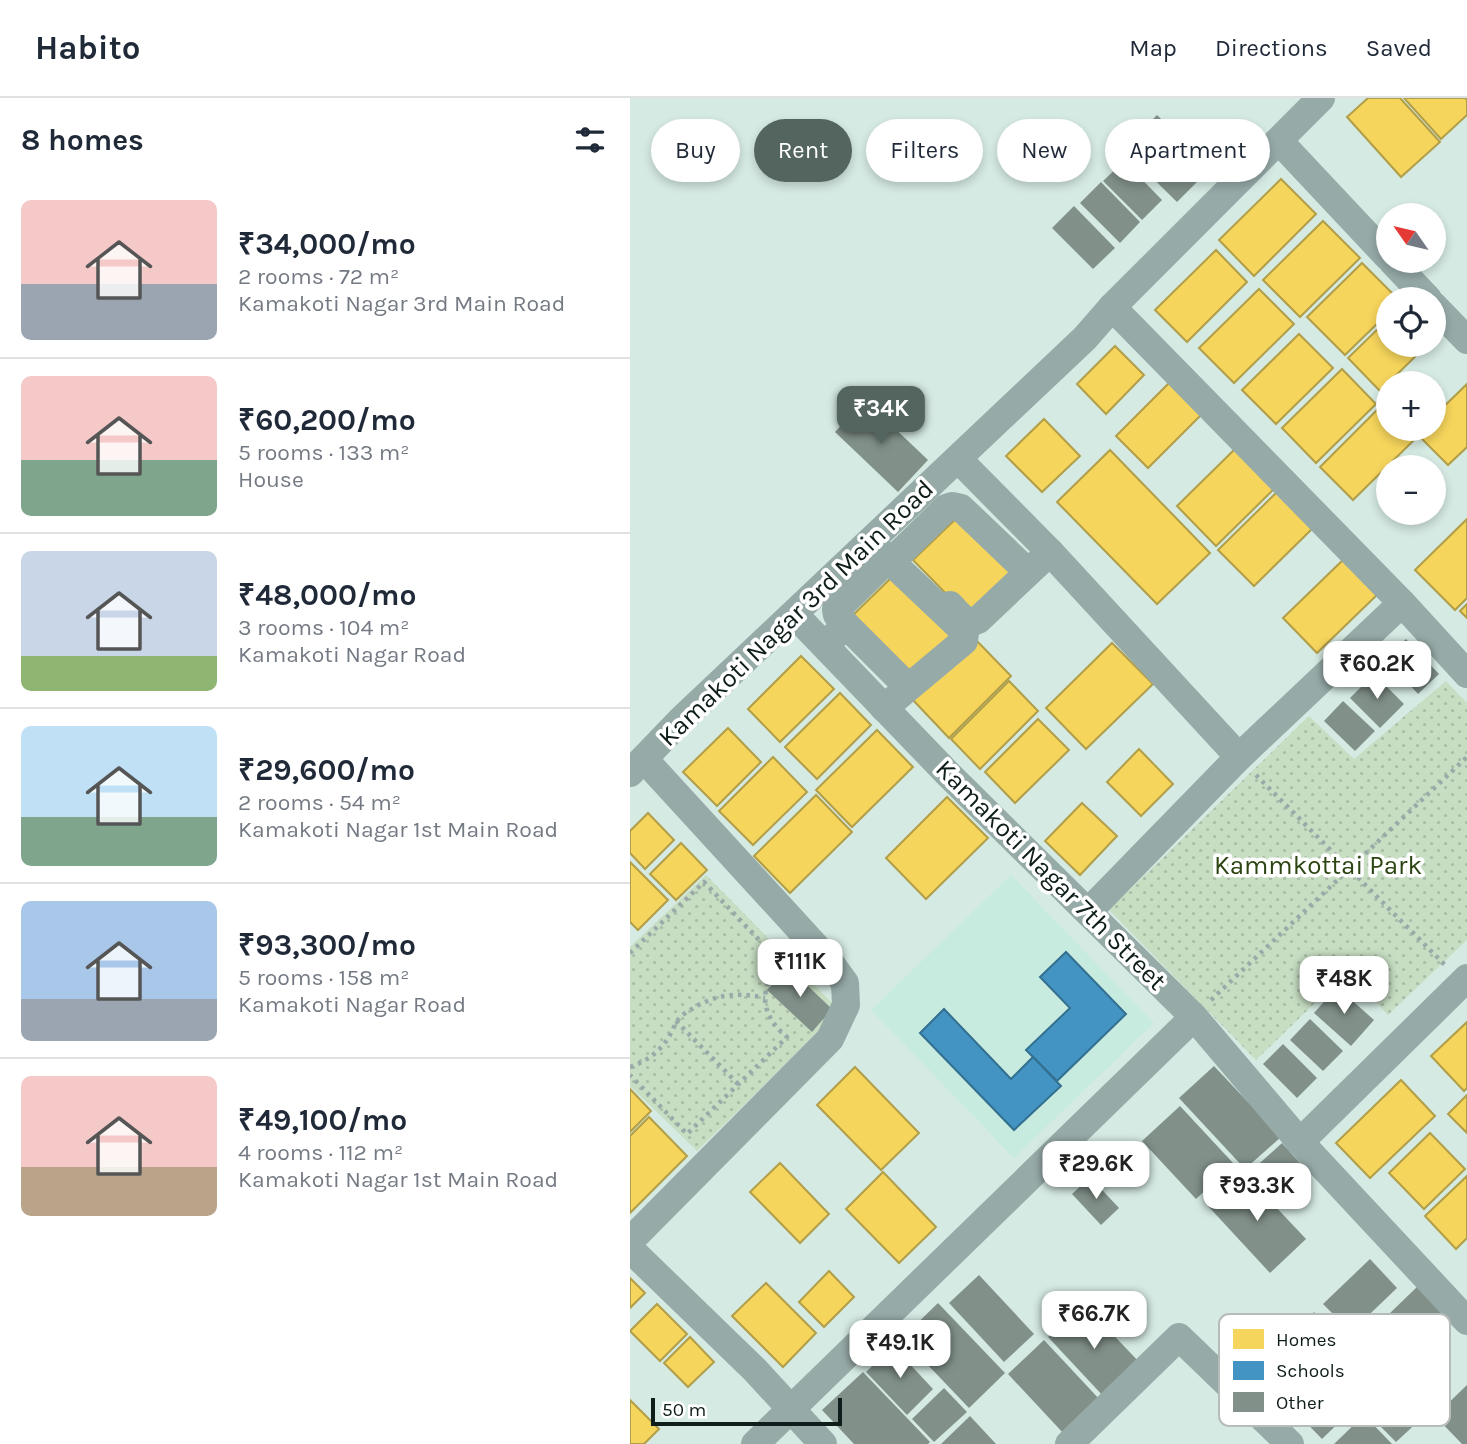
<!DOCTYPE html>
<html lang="en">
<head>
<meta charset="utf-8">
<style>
	body { margin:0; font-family:Karla,sans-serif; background:#f6f6f7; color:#1f2937; height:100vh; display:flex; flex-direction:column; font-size:26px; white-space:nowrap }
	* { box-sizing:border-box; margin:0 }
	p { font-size:23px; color:#747a83 }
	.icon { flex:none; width:38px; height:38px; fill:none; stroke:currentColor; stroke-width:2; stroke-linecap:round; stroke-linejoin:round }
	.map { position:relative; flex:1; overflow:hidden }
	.details { display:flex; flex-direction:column; background:#fff; width:630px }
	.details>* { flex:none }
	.top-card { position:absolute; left:21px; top:21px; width:665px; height:63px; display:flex; gap:14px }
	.needle { width:46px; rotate:304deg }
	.fabs { position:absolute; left:746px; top:105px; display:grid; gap:14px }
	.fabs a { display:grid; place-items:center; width:70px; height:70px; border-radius:50%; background:#fff; box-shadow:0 4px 10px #0003; font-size:35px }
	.scale { position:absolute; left:21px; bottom:18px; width:191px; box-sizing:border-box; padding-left:7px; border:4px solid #0f1e1a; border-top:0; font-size:19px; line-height:24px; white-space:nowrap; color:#0f1e1a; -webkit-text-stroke:5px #fff; paint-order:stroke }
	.price { position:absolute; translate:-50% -60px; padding:0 16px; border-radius:14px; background:#fff; color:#222; font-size:23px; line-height:46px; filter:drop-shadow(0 2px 4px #0008) }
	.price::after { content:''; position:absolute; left:50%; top:42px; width:21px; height:16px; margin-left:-10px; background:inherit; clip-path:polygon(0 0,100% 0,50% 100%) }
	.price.selected { background:#546560; color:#fff }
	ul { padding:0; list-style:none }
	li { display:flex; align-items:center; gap:21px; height:175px; padding:0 21px }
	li+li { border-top:2px solid #e0e1e3 }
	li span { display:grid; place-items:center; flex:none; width:196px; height:140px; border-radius:10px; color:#555 }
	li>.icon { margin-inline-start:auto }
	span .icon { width:84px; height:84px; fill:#fffc; stroke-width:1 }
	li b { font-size:30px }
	h2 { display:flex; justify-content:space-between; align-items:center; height:84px; padding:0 21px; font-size:30px }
	.tag { padding:0 24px; border-radius:32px; background:#fff; box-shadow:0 4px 10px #0003; font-size:24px; line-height:63px }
	.tag.selected { background:#546560; color:#fff }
	header { display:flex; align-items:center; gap:42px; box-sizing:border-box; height:98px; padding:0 35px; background:#fff; border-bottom:2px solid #e0e1e3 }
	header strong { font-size:33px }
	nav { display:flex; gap:38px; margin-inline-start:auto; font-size:24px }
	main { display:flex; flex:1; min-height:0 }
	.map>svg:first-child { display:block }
	.built { fill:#c7ebdf }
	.grass { fill:url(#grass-dots) }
	.homes { fill:#f6d55c; stroke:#b19e48; stroke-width:2 }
	.schools { fill:#4393c3; stroke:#337090; stroke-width:2 }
	.building { fill:#819089 }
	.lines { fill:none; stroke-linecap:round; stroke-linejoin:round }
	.path { stroke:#9aaaa8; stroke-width:4.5; stroke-dasharray:3.5 5; stroke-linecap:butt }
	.minor { stroke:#96aaa8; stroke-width:28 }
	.labels { text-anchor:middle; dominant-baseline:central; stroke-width:7; stroke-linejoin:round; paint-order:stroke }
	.street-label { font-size:26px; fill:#0f1e1a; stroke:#fff }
	.park-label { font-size:26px; fill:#2b4411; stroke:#fff }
	.key { fill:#fff; stroke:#b7bcba; stroke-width:2 }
	.key-label { font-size:19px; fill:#0f1e1a }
</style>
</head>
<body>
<header>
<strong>Habito</strong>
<nav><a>Map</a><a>Directions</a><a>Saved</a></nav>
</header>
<main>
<section class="details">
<h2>8 homes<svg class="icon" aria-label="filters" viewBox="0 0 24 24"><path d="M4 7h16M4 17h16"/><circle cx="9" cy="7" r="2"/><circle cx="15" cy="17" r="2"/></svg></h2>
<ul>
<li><span style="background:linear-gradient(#f6c9c9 60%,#9aa5b1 0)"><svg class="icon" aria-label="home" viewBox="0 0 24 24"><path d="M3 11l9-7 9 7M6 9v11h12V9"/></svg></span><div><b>₹34,000/mo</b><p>2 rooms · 72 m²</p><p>Kamakoti Nagar 3rd Main Road</p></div></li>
<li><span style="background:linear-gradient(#f6c9c9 60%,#7fa58c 0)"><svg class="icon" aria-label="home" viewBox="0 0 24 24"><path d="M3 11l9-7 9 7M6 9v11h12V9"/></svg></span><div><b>₹60,200/mo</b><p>5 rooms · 133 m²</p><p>House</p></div></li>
<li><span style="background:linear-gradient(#c9d6e8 75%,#8fb573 0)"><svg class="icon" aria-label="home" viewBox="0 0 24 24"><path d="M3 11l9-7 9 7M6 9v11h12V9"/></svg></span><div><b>₹48,000/mo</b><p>3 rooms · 104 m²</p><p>Kamakoti Nagar Road</p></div></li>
<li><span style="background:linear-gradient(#bfe0f5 65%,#7fa58c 0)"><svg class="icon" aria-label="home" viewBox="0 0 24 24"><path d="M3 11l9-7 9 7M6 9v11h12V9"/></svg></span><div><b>₹29,600/mo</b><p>2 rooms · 54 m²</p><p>Kamakoti Nagar 1st Main Road</p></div></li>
<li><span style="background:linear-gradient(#a9c7e8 70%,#9aa5b1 0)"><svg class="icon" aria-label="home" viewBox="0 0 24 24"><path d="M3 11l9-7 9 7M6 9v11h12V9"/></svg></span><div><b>₹93,300/mo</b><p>5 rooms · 158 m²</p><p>Kamakoti Nagar Road</p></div></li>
<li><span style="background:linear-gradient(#f6c9c9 65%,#b9a48a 0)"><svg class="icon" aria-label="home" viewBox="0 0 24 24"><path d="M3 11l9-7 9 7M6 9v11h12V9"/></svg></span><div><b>₹49,100/mo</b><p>4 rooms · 112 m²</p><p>Kamakoti Nagar 1st Main Road</p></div></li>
</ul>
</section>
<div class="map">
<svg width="837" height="1346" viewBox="0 0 837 1346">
	<defs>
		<pattern id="grass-dots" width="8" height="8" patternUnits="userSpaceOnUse" patternTransform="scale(1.75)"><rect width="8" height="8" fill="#c7dec3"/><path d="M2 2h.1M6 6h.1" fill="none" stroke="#aabea7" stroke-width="1.8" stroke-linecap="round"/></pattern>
	</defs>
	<rect width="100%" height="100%" fill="#d5eae3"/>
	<!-- built -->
	<path class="built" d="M381,777L524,925L384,1060L241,912Z"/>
	<!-- grass -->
	<g class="grass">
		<path d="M816,583L837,605V842L758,917L717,874L626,962L479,812L679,618L724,661Z"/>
		<path d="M76,777L210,913L67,1053L0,988V849Z"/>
	</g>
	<!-- homes -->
	<g class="homes">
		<path d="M738,0H770L810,44L771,79L717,19Z"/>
		<path d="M774,0H835L837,2V17L811,41Z"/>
		<path d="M651,81L686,116L624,178L589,142Z"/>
		<path d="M693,123L730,160L670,219L633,182Z"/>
		<path d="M586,152L617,184L557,244L525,212Z"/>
		<path d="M732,165L768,201H758V215L715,257L677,219Z"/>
		<path d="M629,191L664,226L604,285L569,250Z"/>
		<path d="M758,221V247H797L750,293L718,260Z"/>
		<path d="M669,236L703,270L646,326L612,292Z"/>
		<path d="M485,248L514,277L476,316L447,286Z"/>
		<path d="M712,271L746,306L686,365L652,330Z"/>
		<path d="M541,283L573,315L518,370L486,338Z"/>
		<path d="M837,286V349L818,367L787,336L791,331H803V319Z"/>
		<path d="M750,309L758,317V331H771L783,343L723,402L690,369Z"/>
		<path d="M414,321L450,358L412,394L376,358Z"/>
		<path d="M606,350L645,390L586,448L547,408Z"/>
		<path d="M480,352L580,455L527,506L427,404Z"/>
		<path d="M649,392L685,428L624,488L588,452Z"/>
		<path d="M332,415L390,473L341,521L283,462Z"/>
		<path d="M837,421V500L825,512L785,472Z"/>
		<path d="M716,459L750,494L687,555L653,520Z"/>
		<path d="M266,475L328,538L281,584L219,521Z"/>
		<path d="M837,506V520L830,513Z"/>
		<path d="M344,540L381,578L319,640L282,601Z"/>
		<path d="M482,545L523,586L456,651L416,610Z"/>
		<path d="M171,558L204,591L150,644L118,611Z"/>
		<path d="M379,583L408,613L350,671L321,641Z"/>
		<path d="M210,595L241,627L187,681L155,649Z"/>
		<path d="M408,621L439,652L385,705L355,674Z"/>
		<path d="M98,630L131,664L87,708L53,674Z"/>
		<path d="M247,632L283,669L222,729L186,692Z"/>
		<path d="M509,651L543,686L511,718L477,684Z"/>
		<path d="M143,659L177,694L123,747L89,713Z"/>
		<path d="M186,697L222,734L160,795L124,758Z"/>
		<path d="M317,699L358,740L296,801L256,760Z"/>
		<path d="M452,705L487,738L450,777L415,743Z"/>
		<path d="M18,715L44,742L15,771L0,755V733Z"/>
		<path d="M51,745L77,772L46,802L20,776Z"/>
		<path d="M0,764L38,802L8,832L0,824Z"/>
		<path d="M837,924V990L834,993L801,958Z"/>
		<path d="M225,969L289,1035L251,1072L187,1007Z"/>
		<path d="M771,982L805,1018L740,1080L706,1045Z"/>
		<path d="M0,991L21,1013L0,1034Z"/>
		<path d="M837,997V1035L818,1016Z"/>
		<path d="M19,1019L57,1058L0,1115V1038Z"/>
		<path d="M800,1035L835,1071L794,1111L759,1075Z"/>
		<path d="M150,1065L199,1116L170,1145L120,1094Z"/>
		<path d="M253,1074L306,1129L269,1165L216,1111Z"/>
		<path d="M837,1078V1140L826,1151L795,1118Z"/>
		<path d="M199,1173L224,1199L194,1229L169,1204Z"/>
		<path d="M0,1180L15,1195L0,1210Z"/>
		<path d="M136,1185L186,1235L153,1269L102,1218Z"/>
		<path d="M27,1206L57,1236L30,1263L0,1233Z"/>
		<path d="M60,1239L84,1264L58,1289L34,1265Z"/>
		<path d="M0,1302L29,1331L14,1346H0Z"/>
	</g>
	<!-- schools -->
	<g class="schools">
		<path d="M436,854L496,916L427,983L396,952L440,910L410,879Z"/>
		<path d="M314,911L381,981L403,959L431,988L384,1032L290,935Z"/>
	</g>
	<!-- building -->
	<g class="building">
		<path d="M527,17L581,70L547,104L493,51Z"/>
		<path d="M494,63L532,102L512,122L473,83Z"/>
		<path d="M471,84L510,124L490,145L450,105Z"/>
		<path d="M444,108L485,150L463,171L422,130Z"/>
		<path d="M235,302L298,362L268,394L205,334Z"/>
		<path d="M776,541L809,576L788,596L755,560Z"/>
		<path d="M744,576L774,606L750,630L720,600Z"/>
		<path d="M713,603L745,633L725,653L694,623Z"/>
		<path d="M158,869L202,911L182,934L137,892Z"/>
		<path d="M707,889L744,922L721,948L684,915Z"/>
		<path d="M680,921L713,953L693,973L660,942Z"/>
		<path d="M653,946L687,980L667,1000L633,966Z"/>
		<path d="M584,968L651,1039L615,1071L549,1000Z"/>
		<path d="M550,1008L604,1066L566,1101L512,1043Z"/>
		<path d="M652,1045L679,1075L647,1104L620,1074Z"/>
		<path d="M614,1075L676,1141L640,1175L578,1108Z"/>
		<path d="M460,1079L489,1110L471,1127L442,1096Z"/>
		<path d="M740,1161L767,1190L721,1234L693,1206Z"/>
		<path d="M349,1177L404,1236L374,1264L319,1205Z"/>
		<path d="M788,1188L821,1222L761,1280L728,1246Z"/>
		<path d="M308,1205L375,1275L339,1310L272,1240Z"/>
		<path d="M453,1205L511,1266L475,1300L418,1239Z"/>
		<path d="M684,1214L711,1242L658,1293L632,1265Z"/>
		<path d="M414,1242L471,1303L435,1337L378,1276Z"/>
		<path d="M263,1248L303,1291L277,1317L236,1274Z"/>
		<path d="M233,1274L300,1344L298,1346H224L192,1312Z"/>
		<path d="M695,1276L726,1308L692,1341L661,1309Z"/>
		<path d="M760,1287L792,1320L766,1344L734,1312Z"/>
		<path d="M837,1287V1346H832L805,1318Z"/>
		<path d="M314,1290L337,1314L304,1344L282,1321Z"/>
		<path d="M734,1317L762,1346H704Z"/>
		<path d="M340,1318L366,1346H311Z"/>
	</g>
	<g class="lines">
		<!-- path -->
		<g class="path">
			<path d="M626,677L815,867"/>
			<path d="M0,855L74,784L151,865C128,890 130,917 157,939L57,1036L0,977"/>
			<path d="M581,902L837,659"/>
			<path d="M46,923L109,987"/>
			<path d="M0,969C18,963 33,951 41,935C43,932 44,928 46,925C49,919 56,914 62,911C85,896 109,894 135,900"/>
		</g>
		<!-- minor -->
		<g class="minor">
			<path d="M649,43L758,159"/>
			<path d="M762,163L798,201"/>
			<path d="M803,207L837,242"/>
			<path d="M482,209L772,505"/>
			<path d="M328,361L420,454L609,659L459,813"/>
			<path d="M240,444L335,534L334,543L254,610"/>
			<path d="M269,456L316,410L322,408L331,410L398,474"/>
			<path d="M320,507C328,515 336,528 348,522L420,454"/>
			<path d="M164,516L318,676L564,919L670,1044"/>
			<path d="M216,527L278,589"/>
			<path d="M195,547L216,527L207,517L206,512L258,461"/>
			<path d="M609,659L772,505L837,576"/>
			<path d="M0,675L51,622L455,240L482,209L691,0"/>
			<path d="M837,880L670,1044L837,1223"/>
			<path d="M0,1143L200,941L216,907L215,885L199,863L14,661"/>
			<path d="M0,1151L125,1272L193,1346"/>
			<path d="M125,1346L564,919"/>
			<path d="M439,1346L549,1239L660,1346"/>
		</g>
	</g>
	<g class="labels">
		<!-- street labels -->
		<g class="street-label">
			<text transform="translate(166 515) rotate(-44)">Kamakoti Nagar 3rd Main Road</text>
			<text transform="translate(421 777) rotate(45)">Kamakoti Nagar 7th Street</text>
		</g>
		<!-- park labels -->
		<g class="park-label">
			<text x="688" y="767">Kammkottai Park</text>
		</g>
	</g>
	<!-- legend -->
	<rect x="589" y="1216" width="231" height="112" rx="10" class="key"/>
	<rect x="603" y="1231" width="31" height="20" fill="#f6d55c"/>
	<rect x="603" y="1263" width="31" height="19" fill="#4393c3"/>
	<rect x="603" y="1294" width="31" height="20" fill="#819089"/>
	<g class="key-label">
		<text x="646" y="1248">Homes</text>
		<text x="646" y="1279">Schools</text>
		<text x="646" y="1311">Other</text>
	</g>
</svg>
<div class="fabs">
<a><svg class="needle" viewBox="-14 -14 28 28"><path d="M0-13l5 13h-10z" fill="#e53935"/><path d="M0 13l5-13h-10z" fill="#747a83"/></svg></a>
<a><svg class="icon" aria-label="locate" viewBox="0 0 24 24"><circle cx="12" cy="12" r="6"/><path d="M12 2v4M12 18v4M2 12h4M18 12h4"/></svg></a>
<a>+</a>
<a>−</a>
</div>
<div class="scale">50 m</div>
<b class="price selected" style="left:251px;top:348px">₹34K</b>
<b class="price" style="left:747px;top:603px">₹60.2K</b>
<b class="price" style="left:170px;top:901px">₹111K</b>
<b class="price" style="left:714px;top:918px">₹48K</b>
<b class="price" style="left:466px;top:1103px">₹29.6K</b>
<b class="price" style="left:627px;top:1125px">₹93.3K</b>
<b class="price" style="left:464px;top:1253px">₹66.7K</b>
<b class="price" style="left:270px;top:1282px">₹49.1K</b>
<div class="top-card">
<a class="tag">Buy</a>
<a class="tag selected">Rent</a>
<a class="tag">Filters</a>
<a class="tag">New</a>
<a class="tag">Apartment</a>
</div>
</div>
</main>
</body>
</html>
